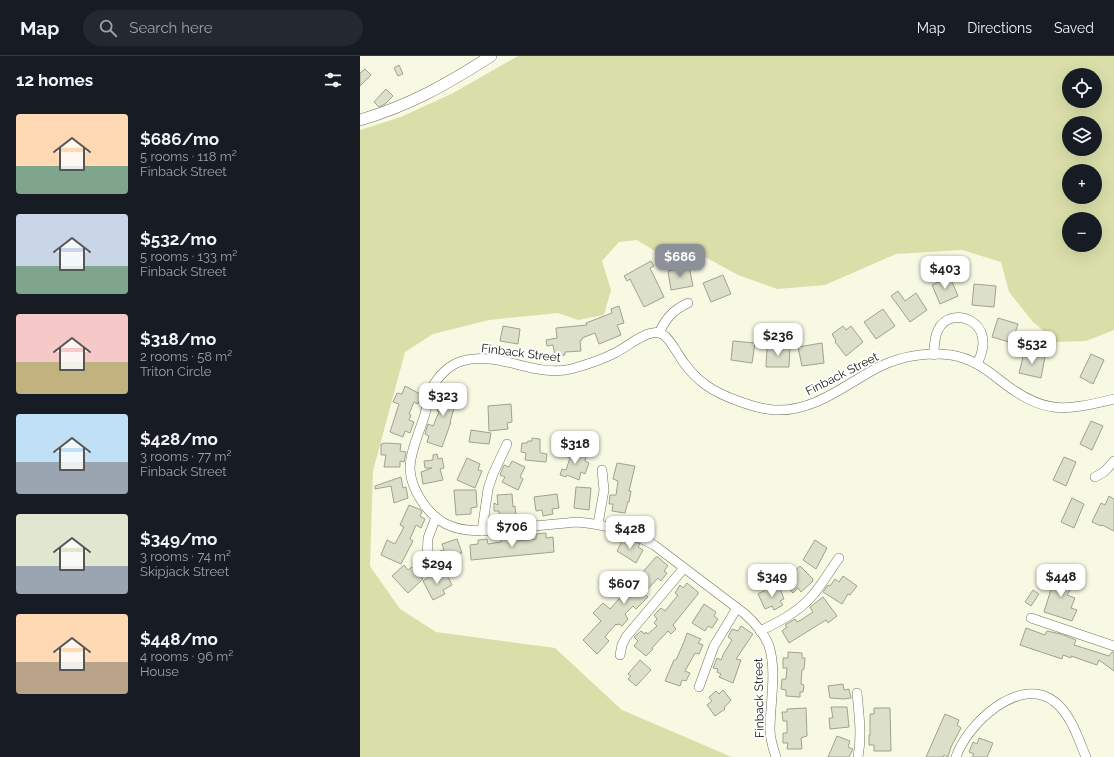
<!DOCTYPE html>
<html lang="en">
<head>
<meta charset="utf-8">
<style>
	body { margin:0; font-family:Raleway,sans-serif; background:#242831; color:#f1f3f6; height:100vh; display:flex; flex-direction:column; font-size:15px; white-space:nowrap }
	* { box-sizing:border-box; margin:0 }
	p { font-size:13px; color:#9ea1a6 }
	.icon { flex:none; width:22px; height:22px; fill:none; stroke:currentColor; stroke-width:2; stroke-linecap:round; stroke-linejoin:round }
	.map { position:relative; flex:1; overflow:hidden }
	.side { display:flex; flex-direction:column; background:#171b24; width:360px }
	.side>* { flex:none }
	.tools { position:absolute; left:702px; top:12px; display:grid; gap:8px }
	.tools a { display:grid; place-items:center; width:40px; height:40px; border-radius:50%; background:#171b24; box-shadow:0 4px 16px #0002; font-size:20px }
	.price { position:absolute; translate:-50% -34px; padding:0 9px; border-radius:8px; background:#fff; color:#222; font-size:13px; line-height:26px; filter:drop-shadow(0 1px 2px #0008) }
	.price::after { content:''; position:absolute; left:50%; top:24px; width:12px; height:9px; margin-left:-6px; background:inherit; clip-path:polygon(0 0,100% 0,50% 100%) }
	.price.active { background:#8c9099; color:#fff }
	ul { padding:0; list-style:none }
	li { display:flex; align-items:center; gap:12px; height:100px; padding:0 16px }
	li span { display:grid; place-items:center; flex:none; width:112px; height:80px; border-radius:4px; color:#555 }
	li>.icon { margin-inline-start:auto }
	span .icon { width:48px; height:48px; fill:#fffc; stroke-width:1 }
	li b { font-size:17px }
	h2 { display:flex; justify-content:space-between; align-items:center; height:48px; padding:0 16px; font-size:17px }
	header { display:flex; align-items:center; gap:24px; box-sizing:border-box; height:56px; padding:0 20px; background:#171b24; border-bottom:1px solid #363941 }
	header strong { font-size:19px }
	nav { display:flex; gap:22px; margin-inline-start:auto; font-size:14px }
	.search { width:280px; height:36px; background:#242831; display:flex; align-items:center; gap:10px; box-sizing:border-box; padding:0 14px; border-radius:22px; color:#9ea1a6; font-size:15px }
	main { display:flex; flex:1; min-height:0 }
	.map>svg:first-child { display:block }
	.green { fill:#dadfa9; fill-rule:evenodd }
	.building { fill:#dcdfc9; stroke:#a0a28e }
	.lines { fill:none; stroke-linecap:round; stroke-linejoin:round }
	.minor-casing { stroke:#717360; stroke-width:10 }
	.tertiary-casing { stroke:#717360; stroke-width:12 }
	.minor { stroke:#fff; stroke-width:9 }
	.tertiary { stroke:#fff; stroke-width:11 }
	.labels { text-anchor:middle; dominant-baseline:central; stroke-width:4; stroke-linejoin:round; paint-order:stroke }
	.street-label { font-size:12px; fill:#14150e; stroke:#fff }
</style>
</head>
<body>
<header>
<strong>Map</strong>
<div class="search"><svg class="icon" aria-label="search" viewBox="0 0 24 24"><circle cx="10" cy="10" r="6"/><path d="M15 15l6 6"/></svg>Search here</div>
<nav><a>Map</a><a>Directions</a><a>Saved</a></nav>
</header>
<main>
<section class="side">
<h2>12 homes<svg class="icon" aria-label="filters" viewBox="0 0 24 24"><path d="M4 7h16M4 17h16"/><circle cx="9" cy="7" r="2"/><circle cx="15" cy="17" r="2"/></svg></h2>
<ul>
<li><span style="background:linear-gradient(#ffd9b3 65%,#7fa58c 0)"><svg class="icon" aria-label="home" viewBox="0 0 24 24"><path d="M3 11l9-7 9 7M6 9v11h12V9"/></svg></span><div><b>$686/mo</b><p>5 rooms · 118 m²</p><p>Finback Street</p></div></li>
<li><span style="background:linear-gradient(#c9d6e8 65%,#7fa58c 0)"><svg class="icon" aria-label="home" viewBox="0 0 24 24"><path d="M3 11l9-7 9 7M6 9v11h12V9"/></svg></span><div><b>$532/mo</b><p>5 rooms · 133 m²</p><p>Finback Street</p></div></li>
<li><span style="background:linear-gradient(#f6c9c9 60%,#c2b280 0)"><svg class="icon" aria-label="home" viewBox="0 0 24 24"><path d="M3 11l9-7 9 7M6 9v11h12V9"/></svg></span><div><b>$318/mo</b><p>2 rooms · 58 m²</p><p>Triton Circle</p></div></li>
<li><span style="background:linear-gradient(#bfe0f5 60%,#9aa5b1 0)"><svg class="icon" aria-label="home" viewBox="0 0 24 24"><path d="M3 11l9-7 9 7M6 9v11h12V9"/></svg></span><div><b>$428/mo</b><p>3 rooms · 77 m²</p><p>Finback Street</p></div></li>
<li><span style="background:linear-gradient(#dfe7d0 65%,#9aa5b1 0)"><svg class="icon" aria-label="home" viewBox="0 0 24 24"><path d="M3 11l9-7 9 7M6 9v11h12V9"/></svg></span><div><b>$349/mo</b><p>3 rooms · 74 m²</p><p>Skipjack Street</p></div></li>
<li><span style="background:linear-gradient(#ffd9b3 60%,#b9a48a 0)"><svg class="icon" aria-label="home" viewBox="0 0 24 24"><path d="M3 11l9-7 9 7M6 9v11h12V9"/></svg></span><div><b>$448/mo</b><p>4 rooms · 96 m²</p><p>House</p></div></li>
</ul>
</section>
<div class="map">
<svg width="754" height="701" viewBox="0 0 754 701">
	<rect width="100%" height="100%" fill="#f7f9e3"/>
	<!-- green -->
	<path class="green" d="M158,0H754V274L726,285L697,286L673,266L649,236L641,206L602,194L536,198L465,229L417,233L378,219L336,196L303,200L277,184L259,186L242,205L251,234L244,259L218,264L198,257L129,264L73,278L45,296L13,415L10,510L40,553L76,576L195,592L262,654L372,701H0V74L41,61L93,37ZM709,19H735V45H709ZM709,67H735V93H709ZM709,115H735V141H709ZM709,163H735V189H709Z"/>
	<!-- building -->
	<g class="building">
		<path d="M39,9L43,18L38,20L34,12Z"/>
		<path d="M5,13L11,19L0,30V17Z"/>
		<path d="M26,33L33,40L25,48L19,51L14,46Z"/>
		<path d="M291,205L294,210L290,212L304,241L284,251L270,223L267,225L264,220Z"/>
		<path d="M329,210L333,230L311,234L308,215Z"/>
		<path d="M363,219L371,238L351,246L343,227Z"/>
		<path d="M590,221L598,240L580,248L572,229Z"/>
		<path d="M614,228L636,230L634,251L612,249Z"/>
		<path d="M538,235L545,245L556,237L567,254L550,266L531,240Z"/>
		<path d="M259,250L264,267L257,269L261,279L239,288L235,277L222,282V284L220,285L221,295L205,296V299L195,300L193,289L187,290L186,284L197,282L196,272L227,269L226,267L252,257L251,253Z"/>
		<path d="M523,253L535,270L516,283L504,266Z"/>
		<path d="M638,262L658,268L652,287L632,281Z"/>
		<path d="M143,270L160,273L158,288L140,285Z"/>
		<path d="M483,270L486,274L491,270L503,286L486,300L475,286L476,285L472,278Z"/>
		<path d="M373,285L395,287L392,307L371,304Z"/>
		<path d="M462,287L464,307L442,310L438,291Z"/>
		<path d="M407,291H430L429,311H406Z"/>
		<path d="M664,297L685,301L681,322L659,317Z"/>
		<path d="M731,298L744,304L733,328L720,321Z"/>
		<path d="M45,330L62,339L58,348L54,346L49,358L51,359L49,364L54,366L50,377L45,375L43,381L30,376L39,348L33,346L37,337L42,338Z"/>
		<path d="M79,334L84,336L85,334L102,340L98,351L95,349L90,366H91L82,391L67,386L69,380L65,378L68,368L73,370L79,356L77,355L79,350L74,348Z"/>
		<path d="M151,348L152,366L147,367L148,373L129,375L128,350Z"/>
		<path d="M731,365L743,370L732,394L720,388Z"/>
		<path d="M111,374L131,377L129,388L109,386Z"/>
		<path d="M172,382L180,383V395L181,397L187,398L186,406L165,404L166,397L161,396L162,387H167L168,385H172Z"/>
		<path d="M26,387L41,388L40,395L46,396L44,406L40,405V411H24L26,399H21V388Z"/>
		<path d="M208,393L226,399L225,405L229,407L225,418L221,416L219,424L207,419L206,421L200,419L202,413L206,414L210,402L205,400Z"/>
		<path d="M77,398L78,403L82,402L84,412L80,413L83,424L63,428L61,416L72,412H65L64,405L73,404V399Z"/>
		<path d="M704,401L716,406L706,430L693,424Z"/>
		<path d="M107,402L120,408L118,414L122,415L115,432L97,424Z"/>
		<path d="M152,405L165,411L160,421L163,423L158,434L142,426L145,421L140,419L144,409L149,411Z"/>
		<path d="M257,407L275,410L269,435H271L269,446L268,445L265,457L252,455L253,448H249L250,439H256L258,425L253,423Z"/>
		<path d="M41,421L43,432L46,431L48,442L34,447L31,430L15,433V430Z"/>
		<path d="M216,431L231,432L229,454L214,452Z"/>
		<path d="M94,434H116L117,451L111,452V458L96,459Z"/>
		<path d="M152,438L153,451L155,450L156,460L140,461L139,455H134V447L138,449L137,439Z"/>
		<path d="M197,438L199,452L192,453L193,458L183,460L182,454L176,455L174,441Z"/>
		<path d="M749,440L754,443V475L742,469L741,470L732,466L741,447L745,449Z"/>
		<path d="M712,442L724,448L714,472L701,466Z"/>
		<path d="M49,449L61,454L62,456L60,460L65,463L61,472L56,469L50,483L53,485L41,508L21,499L27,484L35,488L44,471L40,469Z"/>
		<path d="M186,477V482L193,481L194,496L111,504L110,489L118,488V484L127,483L128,488L141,486V482L157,481V485L176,483V478Z"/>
		<path d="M97,483L102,497L97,498L98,502L96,503L97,507L89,509L87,503L82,504L80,495L84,494L82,488Z"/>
		<path d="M263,483L269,486L270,484L280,488L278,491L283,494L276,507L257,495Z"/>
		<path d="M455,484L467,492L456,513L443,504Z"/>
		<path d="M296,501H298L308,510L304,515L307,517L301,525L298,522L284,537L288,541L276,553L273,550L265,558L268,563L262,570L259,568L257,569L256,568L248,577L245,581L249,585L237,598L223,584L241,565L233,557L243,547L250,553Z"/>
		<path d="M44,509L48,514L52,511L63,523L48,537L32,520Z"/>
		<path d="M440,510L453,523L452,526L441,536L438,532L433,537L423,526Z"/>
		<path d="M697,514L715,526L707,539L715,542L711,552L717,554L712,565L684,556Z"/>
		<path d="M78,515L81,520L86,517L92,529L83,534L85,538L73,544L63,525Z"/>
		<path d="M483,520L497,530L490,539L488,538L482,548L463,536L468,529L470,530L475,523L479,526Z"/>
		<path d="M327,527L338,536V538L313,569L316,573L311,578L308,575L292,592L293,593L286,600L274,590L278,585L274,581L281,575L285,578L286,576L288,578L297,570L294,567L297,563L294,559L301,552L305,555L318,539L315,537L320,529L323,532Z"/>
		<path d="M412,529L415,533L419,530L424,543L420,545L423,549L414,554L412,550L405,553L398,538L407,533V532Z"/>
		<path d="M673,534L679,538L671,550L665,546Z"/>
		<path d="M463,541L477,560L468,567L466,564L429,587L422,575L427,571L425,569L435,563L437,566L441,564L453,556L450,551Z"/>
		<path d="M344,548L356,556L354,560L358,563L352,572L348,570L345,575L332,567Z"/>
		<path d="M381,570L393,578L376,603L381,604L373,627L359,621L361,618L357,616L358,613L353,612L357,602L361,604L364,597L372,584L368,581L372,573L378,575Z"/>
		<path d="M666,572L685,579L687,575L701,578L716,584L714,589L749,600L752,596H754V615L739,604L737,609L711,600V602L703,599L702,603L660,589Z"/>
		<path d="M327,577L341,583L338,587L343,589L339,598L335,597L325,615L330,617L326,625L322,624L320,630L305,625L314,604H316L324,586Z"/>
		<path d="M428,596L442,597V602H445L444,613L442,614L441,628L444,629L443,636H440V641L426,640V634L421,633L422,623H426L427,612H423V602H428Z"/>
		<path d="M280,604L291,614L276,630L268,623L271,620L268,618Z"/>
		<path d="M483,628L484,634L489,633L491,642L484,643L470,642L468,630Z"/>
		<path d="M363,634L371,644L364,652L365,653L355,660L347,649L352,645L349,641L356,635L359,638Z"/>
		<path d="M471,651H487L489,671L470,673L469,662H473Z"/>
		<path d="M446,652L447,680L441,682L442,693H427L428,687H423V677H427V665H423L422,656H427V653Z"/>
		<path d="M514,652H530L531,695H514V689H509V679H510V658H514Z"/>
		<path d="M585,658L599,664L597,669L601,672L591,691L588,701L584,699L583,701H566Z"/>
		<path d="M477,680L490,685L488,691L493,693L489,701H468Z"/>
		<path d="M619,682L633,687L627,701H612L614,698L609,696L613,686L617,688Z"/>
	</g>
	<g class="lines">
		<defs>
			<g id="minor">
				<path d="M299,277C306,262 313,254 328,247"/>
				<path d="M574,299C574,291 574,282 578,274C590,248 640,264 617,308"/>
				<path d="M735,421L744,416L754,405"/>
				<path d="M238,468L244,434L242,414"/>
				<path d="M122,475L128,433L133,418L147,388"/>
				<path d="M67,502L68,482L76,461"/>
				<path d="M671,562L754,590"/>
				<path d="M400,575C419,566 438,556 452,540C462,529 470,514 479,502"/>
				<path d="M260,599L262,589L266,581L324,512"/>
				<path d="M339,631L354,590L377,552"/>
				<path d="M497,637C499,659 502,679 498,701"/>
				<path d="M416,701C413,692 410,683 410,674C410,648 417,615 409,590C404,577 395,567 385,558L294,489C269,475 245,468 216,466C197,468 178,470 159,471C135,474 108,479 86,468C68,459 51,434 50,413C50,395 60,375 65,358C67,349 68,340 72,332C78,320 89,309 102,305C139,294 174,322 211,313C226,309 241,304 255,297C267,291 278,280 292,277C296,276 298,276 302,278C310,282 318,299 324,307C330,315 337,323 346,329C360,340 397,353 414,354C453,356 482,331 515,313C538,301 565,296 591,299C611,302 626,313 641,325C684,359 704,355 754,343"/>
				<path d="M596,701C607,668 660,618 695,646C711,659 718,682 726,701"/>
			</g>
			<path id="tertiary" d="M0,64C51,49 87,28 131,0"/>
		</defs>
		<!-- minor casing -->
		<use href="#minor" class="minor-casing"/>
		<!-- tertiary casing -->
		<use href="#tertiary" class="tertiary-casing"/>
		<!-- minor -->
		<use href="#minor" class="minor"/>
		<!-- tertiary -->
		<use href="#tertiary" class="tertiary"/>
	</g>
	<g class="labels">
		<!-- street labels -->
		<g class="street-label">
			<text transform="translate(161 297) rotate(7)">Finback Street</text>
			<text transform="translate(482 318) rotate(-27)">Finback Street</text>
			<text transform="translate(399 642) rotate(-91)">Finback Street</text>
		</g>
	</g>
</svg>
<div class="tools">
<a><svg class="icon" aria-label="locate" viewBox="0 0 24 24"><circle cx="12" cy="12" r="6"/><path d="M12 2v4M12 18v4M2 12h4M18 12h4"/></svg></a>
<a><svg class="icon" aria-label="layers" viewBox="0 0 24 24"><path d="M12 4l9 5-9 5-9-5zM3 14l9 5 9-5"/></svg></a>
<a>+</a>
<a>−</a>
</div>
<b class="price active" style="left:320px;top:222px">$686</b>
<b class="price" style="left:585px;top:234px">$403</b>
<b class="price" style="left:418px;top:301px">$236</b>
<b class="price" style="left:672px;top:309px">$532</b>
<b class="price" style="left:83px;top:361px">$323</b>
<b class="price" style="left:215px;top:409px">$318</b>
<b class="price" style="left:152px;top:492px">$706</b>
<b class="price" style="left:270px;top:494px">$428</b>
<b class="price" style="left:77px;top:529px">$294</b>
<b class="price" style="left:412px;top:542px">$349</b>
<b class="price" style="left:701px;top:542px">$448</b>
<b class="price" style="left:264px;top:549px">$607</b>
</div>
</main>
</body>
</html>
